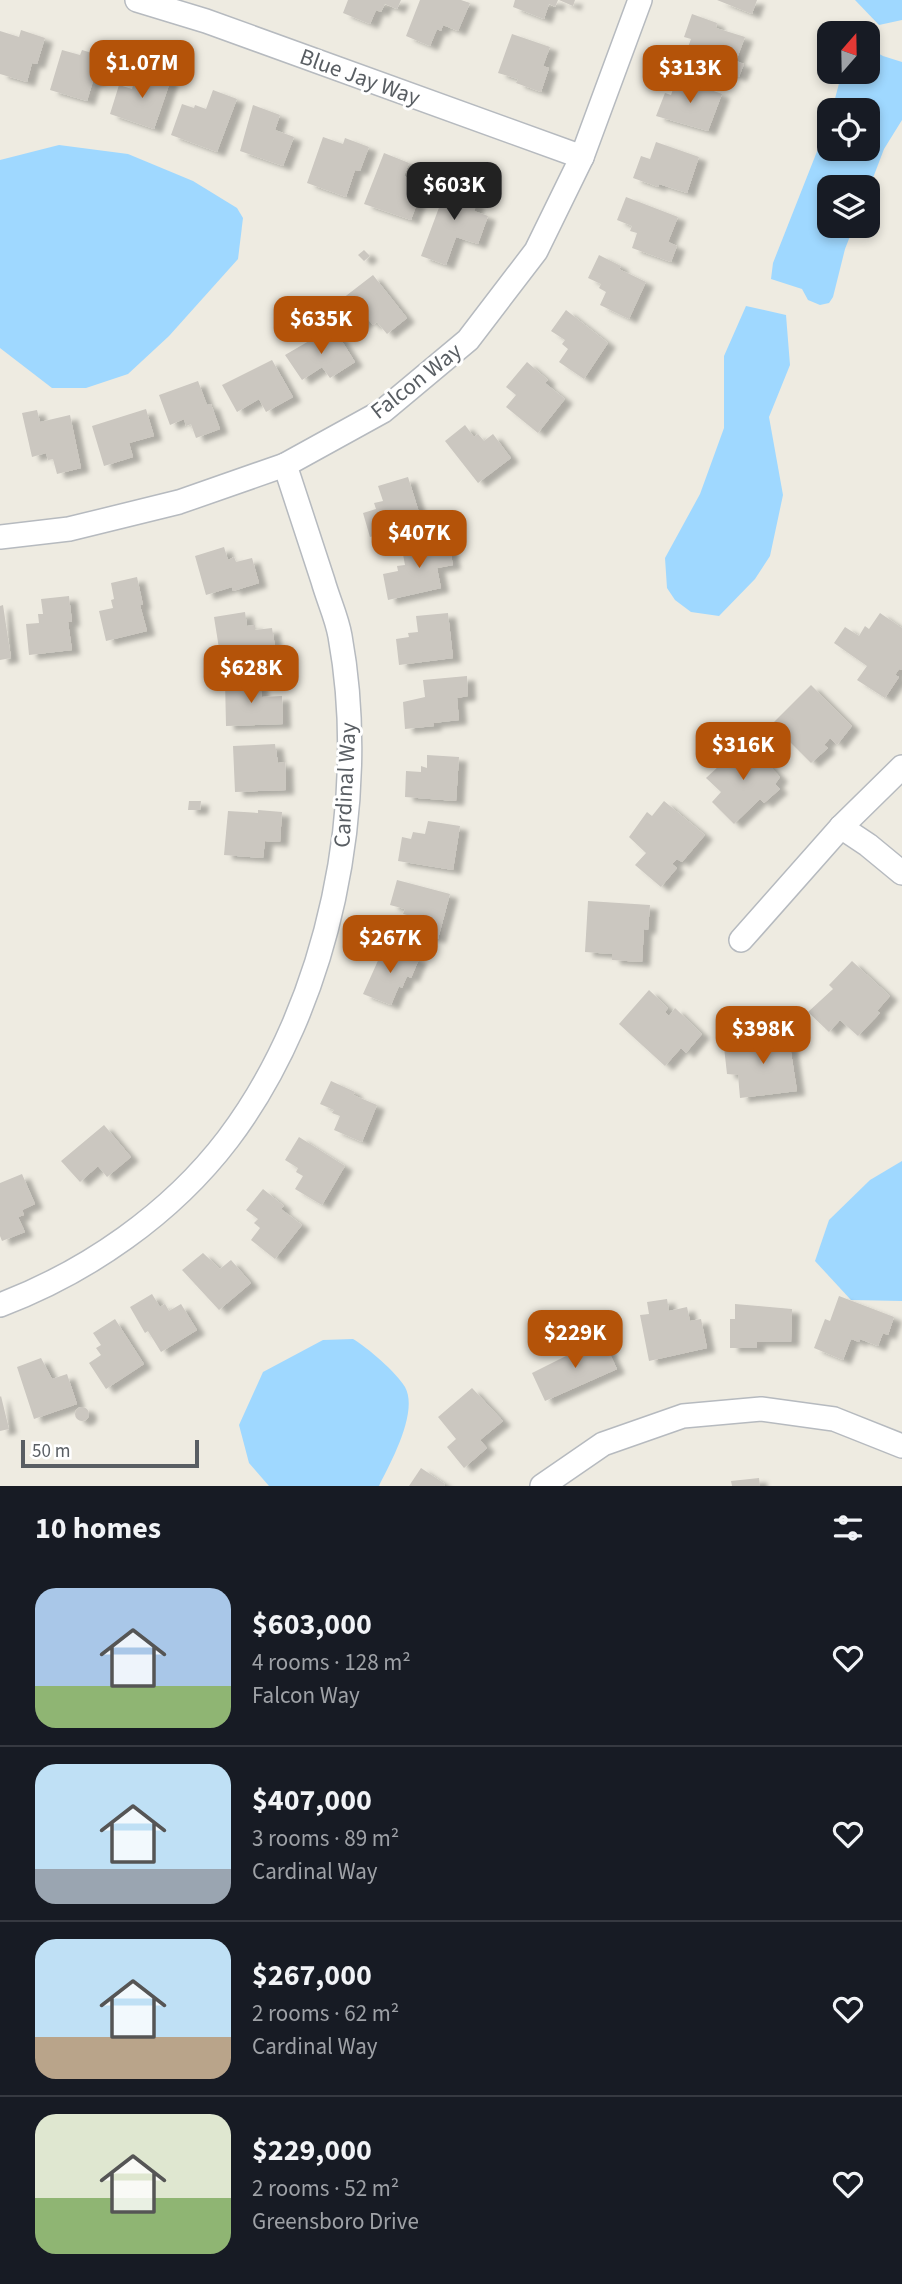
<!DOCTYPE html>
<html lang="en">
<head>
<meta charset="utf-8">
<style>
	body { margin:0; font-family:"Source Sans 3",sans-serif; background:#20242c; color:#f1f3f6; height:100vh; display:flex; flex-direction:column; font-size:26px; white-space:nowrap }
	* { box-sizing:border-box; margin:0 }
	p { font-size:23px; color:#9ea1a6 }
	.icon { flex:none; width:38px; height:38px; fill:none; stroke:currentColor; stroke-width:2; stroke-linecap:round; stroke-linejoin:round }
	.map { position:relative; height:1486px; overflow:hidden }
	.drawer { display:flex; flex-direction:column; background:#171b24; flex:1 }
	.drawer>* { flex:none }
	.needle { width:46px; rotate:20deg }
	.controls { position:absolute; left:817px; top:21px; display:grid; gap:14px }
	.controls a { display:grid; place-items:center; width:63px; height:63px; border-radius:14px; background:#171b24; box-shadow:0 4px 10px #0003; font-size:35px }
	.scale { position:absolute; left:21px; bottom:18px; width:178px; box-sizing:border-box; padding-left:7px; border:4px solid #595e63; border-top:0; font-size:19px; line-height:24px; white-space:nowrap; color:#595e63; -webkit-text-stroke:5px #fff; paint-order:stroke }
	.price { position:absolute; translate:-50% -60px; padding:0 16px; border-radius:14px; background:#b45309; color:#fff; font-size:23px; line-height:46px; filter:drop-shadow(0 2px 4px #0008) }
	.price::after { content:''; position:absolute; left:50%; top:42px; width:21px; height:16px; margin-left:-10px; background:inherit; clip-path:polygon(0 0,100% 0,50% 100%) }
	.price.active { background:#222; color:#fff }
	ul { padding:0; list-style:none }
	li { display:flex; align-items:center; gap:21px; height:175px; padding:0 35px }
	li+li { border-top:2px solid #363941 }
	li span { display:grid; place-items:center; flex:none; width:196px; height:140px; border-radius:21px; color:#555 }
	li>.icon { margin-inline-start:auto }
	span .icon { width:84px; height:84px; fill:#fffc; stroke-width:1 }
	li b { font-size:30px }
	h2 { display:flex; justify-content:space-between; align-items:center; height:84px; padding:0 35px; font-size:30px }
	.map>svg:first-child { display:block }
	.water { fill:#9fd8ff }
	.building { fill:#cbc7c0; filter:url(#shadow) }
	.lines { fill:none; stroke-linecap:round; stroke-linejoin:round }
	.street-casing { stroke:#b6babf; stroke-width:26 }
	.street { stroke:#fff; stroke-width:23 }
	.labels { text-anchor:middle; dominant-baseline:central; stroke-width:6; stroke-linejoin:round; paint-order:stroke }
	.street-label { font-size:23px; fill:#595e63; stroke:#fff }
</style>
</head>
<body>
<div class="map">
<svg width="902" height="1486" viewBox="0 0 902 1486">
	<defs>
		<filter id="shadow"><feDropShadow dx="8" dy="4.5" stdDeviation="2" flood-color="#0004"/></filter>
	</defs>
	<rect width="100%" height="100%" fill="#eeebe1"/>
	<!-- water -->
	<g class="water">
		<path d="M855,0H902V20L879,25Z"/>
		<path d="M868,48L883,56L902,62V120L884,149L868,191V187H830V226H854L845,249L833,297L829,303L820,305L808,300L802,289L771,279L773,263L829,121L830,149H868V110H832L842,72H868Z"/>
		<path d="M59,145L128,154L193,181L237,208L243,218L238,259L169,336L128,374L86,388H52L0,348V160Z"/>
		<path d="M746,306L786,315L790,365L769,417L783,495L770,556L755,579L719,616L691,612L675,600L667,588L665,558L700,494L724,428V356Z"/>
		<path d="M902,1161V1301L851,1300L815,1261L829,1220L870,1180Z"/>
		<path d="M353,1339C368,1348 396,1372 405,1387C419,1412 390,1464 379,1486H269L249,1463L239,1425L263,1372L323,1340Z"/>
	</g>
	<!-- building -->
	<g class="building">
		<path d="M348,0H401L397,9L385,4L381,12L376,10L370,24L343,13Z"/>
		<path d="M420,0H461L470,3L458,31L443,25L441,31L437,29L430,46L406,36Z"/>
		<path d="M515,0H558L555,7L549,4L544,19L513,7Z"/>
		<path d="M559,0H575L573,6Z"/>
		<path d="M717,0H757L752,14Z"/>
		<path d="M692,14L717,23L716,28L745,37L736,61L744,64L739,77L684,58L691,39L684,37Z"/>
		<path d="M21,30L45,38L37,64L32,63L27,82L0,74V31L19,37Z"/>
		<path d="M512,34L550,47L543,66L549,68L541,92L516,83L518,79L498,73Z"/>
		<path d="M62,50L80,55L82,50L105,57L97,82L93,81L87,101L50,90Z"/>
		<path d="M145,71L171,79L154,129L110,114L119,85L132,89L134,82L141,83Z"/>
		<path d="M677,78L722,94L708,131L656,116L665,93L671,95Z"/>
		<path d="M213,90L237,99L217,152L171,135L182,104L194,108L195,105L206,109Z"/>
		<path d="M253,105L280,115L275,130L294,137L283,166L240,151Z"/>
		<path d="M323,137L343,144L345,138L369,147L360,171L355,170L346,197L307,183Z"/>
		<path d="M656,142L699,157L687,193L659,184L658,187L633,178L641,156L650,159Z"/>
		<path d="M384,153L409,163L404,176L410,179L407,187L421,192L411,220L364,204Z"/>
		<path d="M450,178L475,187L470,201L477,203L474,211L488,216L478,244L456,237L446,265L421,256Z"/>
		<path d="M626,197L678,217L668,242L677,246L671,262L632,248L637,233L630,231L632,226L617,220Z"/>
		<path d="M364,250L370,256L364,261L358,255Z"/>
		<path d="M599,255L621,266L619,269L646,282L629,319L600,305L606,292L599,288L601,284L588,278Z"/>
		<path d="M373,275L407,318L387,334L377,322L373,325L368,319L357,327L338,302Z"/>
		<path d="M566,310L608,343L584,379L559,362L568,349L562,344L565,340L551,331Z"/>
		<path d="M333,327L355,362L330,378L322,367L302,380L285,355Z"/>
		<path d="M272,360L293,397L266,412L259,399L237,412L222,385Z"/>
		<path d="M527,362L548,380L545,383L565,399L538,433L506,407L516,395L506,387Z"/>
		<path d="M198,381L207,405L211,404L220,429L196,438L191,424L186,426L184,419L170,425L159,395Z"/>
		<path d="M146,409L154,436L129,443L133,457L104,466L92,426Z"/>
		<path d="M37,410L40,422L70,415L81,468L57,474L53,459L48,460L46,453L32,457L22,413Z"/>
		<path d="M465,425L474,437L478,434L484,441L493,434L511,458L478,483L445,441Z"/>
		<path d="M408,477L422,522L370,537L363,513L376,509L374,503L383,501L378,486Z"/>
		<path d="M448,540L453,565L437,568L441,588L388,600L383,574L398,571L397,566L405,565L402,549Z"/>
		<path d="M224,547L228,560L234,557L236,562L252,558L259,583L233,591L232,587L206,595L195,556Z"/>
		<path d="M137,577L143,605H140L147,631L106,641L99,611L113,608L111,600L114,599L111,583Z"/>
		<path d="M69,596L72,622H68L72,650L29,655L26,624L39,623L38,614H43L41,599Z"/>
		<path d="M3,605L11,658L0,660V606Z"/>
		<path d="M245,612L247,626L255,625V630L272,628L276,653L221,661L214,617Z"/>
		<path d="M448,613L453,658L399,665L396,639L409,637L408,633L418,632L416,616Z"/>
		<path d="M880,613L902,628V670L899,669L895,675L899,677L885,698L857,680L867,666L834,643L845,627L859,636L865,626L869,629Z"/>
		<path d="M467,676L468,696L457,698L459,720L433,723L434,726L405,729L403,702L425,697L423,680Z"/>
		<path d="M259,679L262,697L282,696L283,724L226,726L225,680Z"/>
		<path d="M811,685L852,726L837,745L830,738L824,745L828,748L811,763L772,724Z"/>
		<path d="M746,741L780,777L775,784L780,789L764,803L760,799L734,824L712,802L721,792L706,778Z"/>
		<path d="M275,744L278,763L285,762L286,790L235,792L233,746Z"/>
		<path d="M427,755L459,757L456,801L405,797L406,771L421,772V766L427,768Z"/>
		<path d="M189,801H201L200,810H188Z"/>
		<path d="M664,801L705,835L682,862L677,859L672,864L677,868L661,887L635,865L646,853L629,837L647,812L652,816Z"/>
		<path d="M258,810L282,812L280,842L265,841L263,858L224,855L228,811L258,813Z"/>
		<path d="M428,821L460,826L453,870L398,861L402,837L411,839L413,832L425,834Z"/>
		<path d="M397,880L450,894L438,939L407,930L411,916L403,914L405,909L390,905Z"/>
		<path d="M588,901L650,905L648,930L644,929L642,962L612,960V954L585,952Z"/>
		<path d="M385,945L419,959L411,978L407,976L402,988L399,986L391,1005L363,994Z"/>
		<path d="M852,961L890,996L877,1011L880,1013L858,1036L840,1020L829,1032L808,1012L833,989L829,985Z"/>
		<path d="M649,990L668,1008L665,1012L669,1016L675,1008L702,1034L686,1053L681,1048L665,1066L619,1024Z"/>
		<path d="M778,1032L788,1033L797,1091L740,1098L738,1075L727,1074L724,1047L747,1044V1047H756L755,1035Z"/>
		<path d="M331,1081L355,1092L353,1095L377,1105L362,1142L334,1130L340,1116L332,1113L334,1110L320,1104Z"/>
		<path d="M104,1125L131,1157L107,1177L98,1166L80,1182L61,1161Z"/>
		<path d="M299,1137L345,1166L322,1205L295,1189L303,1176L296,1172L298,1168L285,1160Z"/>
		<path d="M22,1174L35,1204L22,1210L24,1215L18,1217L25,1232L2,1241L0,1236V1183Z"/>
		<path d="M263,1189L284,1206L281,1209L302,1225L275,1259L251,1240L260,1228L254,1223L258,1219L246,1210Z"/>
		<path d="M203,1253L220,1269L231,1260L251,1283L219,1310L182,1270Z"/>
		<path d="M152,1294L160,1307L165,1304L169,1311L181,1304L197,1330L161,1352L148,1331L145,1333L130,1307Z"/>
		<path d="M839,1296L894,1317L888,1335L883,1333L878,1346L860,1339L859,1342L851,1339L843,1360L814,1348L825,1319L830,1321Z"/>
		<path d="M667,1299L669,1311L687,1307L690,1321L701,1319L707,1348L649,1361L640,1315L649,1314L647,1302Z"/>
		<path d="M735,1304L792,1309L791,1342H757V1348H730V1319H735Z"/>
		<path d="M115,1319L144,1364L106,1389L89,1363L101,1355L96,1348L101,1345L93,1333Z"/>
		<path d="M602,1338L617,1369L545,1401L532,1373Z"/>
		<path d="M41,1358L52,1379L67,1374L77,1404L34,1419L17,1367Z"/>
		<path d="M472,1388L503,1421L480,1440L487,1448L464,1468L447,1447L456,1439L438,1417Z"/>
		<path d="M1,1396L9,1429L0,1431V1397Z"/>
		<circle cx="82" cy="1414" r="7"/>
		<path d="M421,1468L445,1484L444,1486H409Z"/>
		<path d="M759,1478L760,1486H732L731,1481Z"/>
	</g>
	<g class="lines">
		<defs>
			<g id="street">
				<path d="M137,0L206,21L582,157"/>
				<path d="M0,537L69,529L179,502L285,465L383,411L468,340L536,251L582,157L640,0"/>
				<path d="M841,827L868,845L902,873"/>
				<path d="M741,940L841,827L902,767"/>
				<path d="M0,1305C87,1272 171,1214 228,1139C330,1004 370,801 340,636C337,618 328,599 323,581C310,542 298,504 285,465"/>
				<path d="M542,1486L603,1444L683,1416L761,1409L834,1419L902,1446"/>
			</g>
		</defs>
		<!-- street casing -->
		<use href="#street" class="street-casing"/>
		<!-- street -->
		<use href="#street" class="street"/>
	</g>
	<g class="labels">
		<!-- street labels -->
		<g class="street-label">
			<text transform="translate(360 77) rotate(20)">Blue Jay Way</text>
			<text transform="translate(416 381) rotate(-38)">Falcon Way</text>
			<text transform="translate(345 785) rotate(-87)">Cardinal Way</text>
		</g>
	</g>
</svg>
<div class="controls">
<a><svg class="needle" viewBox="-14 -14 28 28"><path d="M0-13l5 13h-10z" fill="#e53935"/><path d="M0 13l5-13h-10z" fill="#9ea1a6"/></svg></a>
<a><svg class="icon" aria-label="locate" viewBox="0 0 24 24"><circle cx="12" cy="12" r="6"/><path d="M12 2v4M12 18v4M2 12h4M18 12h4"/></svg></a>
<a><svg class="icon" aria-label="layers" viewBox="0 0 24 24"><path d="M12 4l9 5-9 5-9-5zM3 14l9 5 9-5"/></svg></a>
</div>
<div class="scale">50 m</div>
<b class="price" style="left:142px;top:100px">$1.07M</b>
<b class="price" style="left:690px;top:105px">$313K</b>
<b class="price active" style="left:454px;top:222px">$603K</b>
<b class="price" style="left:321px;top:356px">$635K</b>
<b class="price" style="left:419px;top:570px">$407K</b>
<b class="price" style="left:251px;top:705px">$628K</b>
<b class="price" style="left:743px;top:782px">$316K</b>
<b class="price" style="left:390px;top:975px">$267K</b>
<b class="price" style="left:763px;top:1066px">$398K</b>
<b class="price" style="left:575px;top:1370px">$229K</b>
</div>
<section class="drawer">
<h2>10 homes<svg class="icon" aria-label="filters" viewBox="0 0 24 24"><path d="M4 7h16M4 17h16"/><circle cx="9" cy="7" r="2"/><circle cx="15" cy="17" r="2"/></svg></h2>
<ul>
<li><span style="background:linear-gradient(#a9c7e8 70%,#8fb573 0)"><svg class="icon" aria-label="home" viewBox="0 0 24 24"><path d="M3 11l9-7 9 7M6 9v11h12V9"/></svg></span><div><b>$603,000</b><p>4 rooms · 128 m²</p><p>Falcon Way</p></div><svg class="icon" aria-label="heart" viewBox="0 0 24 24"><path d="M12 20l-8-8c-3-5 5-10 8-4 3-6 11-1 8 4z"/></svg></li>
<li><span style="background:linear-gradient(#bfe0f5 75%,#9aa5b1 0)"><svg class="icon" aria-label="home" viewBox="0 0 24 24"><path d="M3 11l9-7 9 7M6 9v11h12V9"/></svg></span><div><b>$407,000</b><p>3 rooms · 89 m²</p><p>Cardinal Way</p></div><svg class="icon" aria-label="heart" viewBox="0 0 24 24"><path d="M12 20l-8-8c-3-5 5-10 8-4 3-6 11-1 8 4z"/></svg></li>
<li><span style="background:linear-gradient(#bfe0f5 70%,#b9a48a 0)"><svg class="icon" aria-label="home" viewBox="0 0 24 24"><path d="M3 11l9-7 9 7M6 9v11h12V9"/></svg></span><div><b>$267,000</b><p>2 rooms · 62 m²</p><p>Cardinal Way</p></div><svg class="icon" aria-label="heart" viewBox="0 0 24 24"><path d="M12 20l-8-8c-3-5 5-10 8-4 3-6 11-1 8 4z"/></svg></li>
<li><span style="background:linear-gradient(#dfe7d0 60%,#8fb573 0)"><svg class="icon" aria-label="home" viewBox="0 0 24 24"><path d="M3 11l9-7 9 7M6 9v11h12V9"/></svg></span><div><b>$229,000</b><p>2 rooms · 52 m²</p><p>Greensboro Drive</p></div><svg class="icon" aria-label="heart" viewBox="0 0 24 24"><path d="M12 20l-8-8c-3-5 5-10 8-4 3-6 11-1 8 4z"/></svg></li>
</ul>
</section>
</body>
</html>
